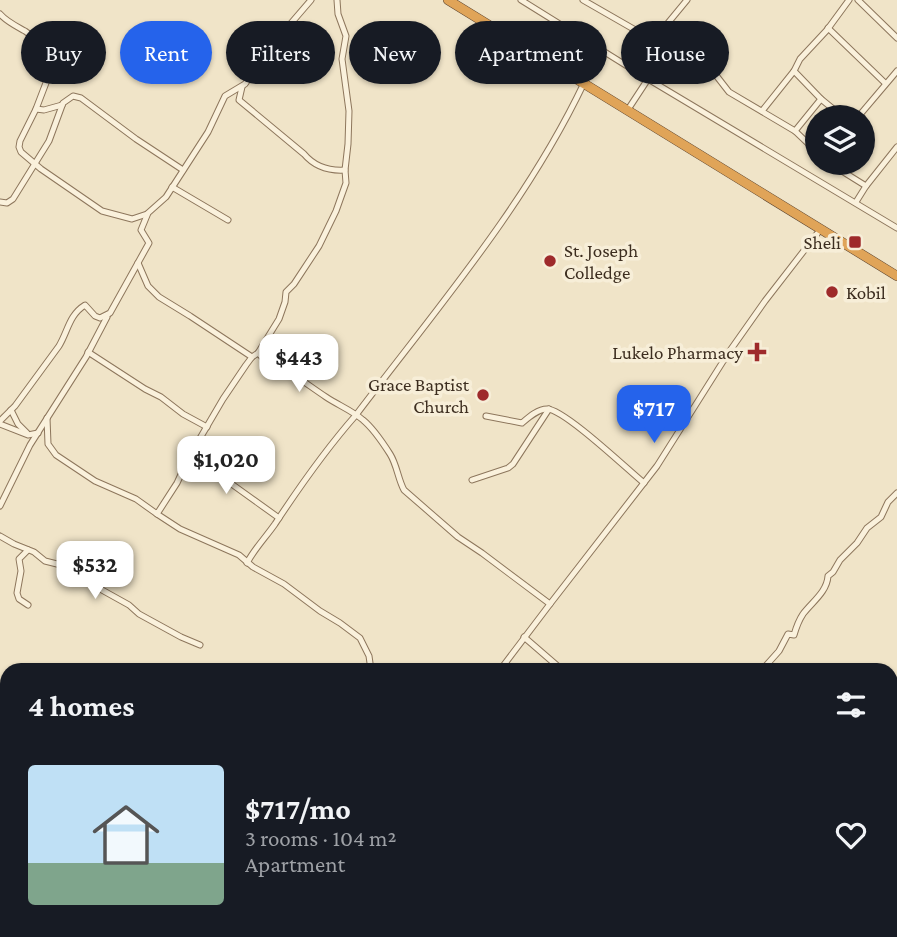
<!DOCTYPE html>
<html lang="en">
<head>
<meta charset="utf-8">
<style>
	body { margin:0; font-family:"Crimson Pro",serif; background:#20242c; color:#f1f3f6; height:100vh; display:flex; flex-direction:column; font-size:26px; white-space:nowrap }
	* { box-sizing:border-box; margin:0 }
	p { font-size:23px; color:#9ea1a6 }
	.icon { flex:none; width:38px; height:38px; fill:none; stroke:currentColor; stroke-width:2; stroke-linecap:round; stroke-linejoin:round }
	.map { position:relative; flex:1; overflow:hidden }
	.drawer { position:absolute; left:0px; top:663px; width:898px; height:275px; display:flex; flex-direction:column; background:#171b24; border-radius:21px 21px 0 0; box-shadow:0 2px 5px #0004 }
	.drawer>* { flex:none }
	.banner { position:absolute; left:21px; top:21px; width:856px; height:63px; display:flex; gap:14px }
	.controls { position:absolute; left:805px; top:105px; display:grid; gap:14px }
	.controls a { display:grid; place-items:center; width:70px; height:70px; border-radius:50%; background:#171b24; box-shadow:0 2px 5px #0004; font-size:35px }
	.price { position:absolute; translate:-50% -60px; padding:0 16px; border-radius:14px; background:#fff; color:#222; font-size:23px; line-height:46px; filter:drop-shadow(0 2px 4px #0008) }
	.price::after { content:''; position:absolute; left:50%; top:42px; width:21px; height:16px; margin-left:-10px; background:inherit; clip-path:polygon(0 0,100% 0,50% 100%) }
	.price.selected { background:#2563eb; color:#fff }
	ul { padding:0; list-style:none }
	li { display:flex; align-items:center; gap:21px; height:175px; padding:0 28px }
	li span { display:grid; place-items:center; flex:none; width:196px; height:140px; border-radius:7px; color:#555 }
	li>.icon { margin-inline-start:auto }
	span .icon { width:84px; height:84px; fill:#fffc; stroke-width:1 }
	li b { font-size:30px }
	h2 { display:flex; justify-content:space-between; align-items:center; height:84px; padding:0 28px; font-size:30px }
	.pill { padding:0 24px; border-radius:32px; background:#171b24; box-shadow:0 2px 5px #0004; font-size:24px; line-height:63px }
	.pill.selected { background:#2563eb; color:#fff }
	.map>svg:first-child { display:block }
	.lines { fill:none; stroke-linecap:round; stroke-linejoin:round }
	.street-casing { stroke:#8d765c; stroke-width:7 }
	.highway-casing { stroke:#5b4430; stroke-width:10 }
	.street { stroke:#faf1dc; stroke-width:5 }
	.highway { stroke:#e0a458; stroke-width:9 }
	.poi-dot { fill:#9e2a2b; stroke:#f7eed8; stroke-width:2.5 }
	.labels { text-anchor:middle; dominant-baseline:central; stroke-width:7; stroke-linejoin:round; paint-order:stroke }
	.poi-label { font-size:19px; fill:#3d2e20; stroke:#f7eed8; text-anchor:end }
</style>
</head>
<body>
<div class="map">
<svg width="897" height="937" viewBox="0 0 897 937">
	<rect width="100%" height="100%" fill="#f0e4c8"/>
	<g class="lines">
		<defs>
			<g id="street">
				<path d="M521,0L648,79L897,228"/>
				<path d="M583,0L644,35L661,51"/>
				<path d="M858,0L897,38"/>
				<path d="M0,14C7,22 16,26 25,31C31,35 51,55 54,62L36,109L20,141L19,147L21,152L41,169L102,211L132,219L147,214"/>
				<path d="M828,28L885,83"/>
				<path d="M660,65L701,79L715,74L729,92L795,131L817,152"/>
				<path d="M794,71L821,99L843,117"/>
				<path d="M652,80L660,65L661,51L660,38L663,29L687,0"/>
				<path d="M242,87L239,100L304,154C314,166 329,171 345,170"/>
				<path d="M36,109L44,110L62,105"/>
				<path d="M627,111L648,79"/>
				<path d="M762,111L794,71L800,59L827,30L849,0"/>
				<path d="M858,117L897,71"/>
				<path d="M795,131L821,99"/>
				<path d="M829,163L866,186"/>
				<path d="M172,187L228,220"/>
				<path d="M0,202L7,203L13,199L49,141L63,103L73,96L81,98L136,139L183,170"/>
				<path d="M856,202L866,186L897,147"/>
				<path d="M138,263L148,286L159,297L190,316L252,357"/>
				<path d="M88,352L145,389L161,397L183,414L207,427"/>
				<path d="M258,353L262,357C285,367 305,383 326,397C338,405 353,411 363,420C374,429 383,443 390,454C397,465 398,479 404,490L458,537L482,553L550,604"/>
				<path d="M11,410L18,424L27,433"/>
				<path d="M486,416L522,423C529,417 538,409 547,409C564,409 627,469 644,483"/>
				<path d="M47,418L48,444L56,455L95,481L136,499L157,514L177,483L189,457L223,399L246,365L252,357L258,353L279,319L285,302L286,292L294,284L319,246L336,211L346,183L345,170L348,144L349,111L342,59L346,36L338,14L337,0"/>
				<path d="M0,421L15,406L59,346C68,331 69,315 85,305L95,316L100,318L110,313L149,243L141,230L148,213L166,197L208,132L225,96L245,84L274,43L311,0"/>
				<path d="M0,424L28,435L38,433"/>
				<path d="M189,457L198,465L233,485L279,518"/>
				<path d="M472,480L508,468L513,464L549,409"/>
				<path d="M0,506L30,445L86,357L107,317"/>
				<path d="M157,514L180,529L239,555L253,567L284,584L320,611L340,623L360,638L369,656L371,670"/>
				<path d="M0,536L14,544L34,552L45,561L61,565L86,578L102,590L129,605L139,614L181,637L200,645"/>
				<path d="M247,563C255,548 266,537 275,524C300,486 326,449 356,415C437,308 526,205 584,83"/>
				<path d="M28,605L19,599L17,593L21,571L19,559L28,550"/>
				<path d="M524,637L561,669"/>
				<path d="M500,670L550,604L657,466L729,352L765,301L820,230"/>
				<path d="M762,670L779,651L788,634L794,635C796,628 799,620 803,614C812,602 827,592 828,576L833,572L840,560L857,543L867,528L881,517L888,502L897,493"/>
				<path d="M440,931L449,937"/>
				<path d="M871,931L878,937"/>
				<path d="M304,937L309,931"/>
				<path d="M413,937L416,931"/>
			</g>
			<path id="highway" d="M448,0L897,276"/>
		</defs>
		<!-- street casing -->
		<use href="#street" class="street-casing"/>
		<!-- highway casing -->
		<use href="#highway" class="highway-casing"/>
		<!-- street -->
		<use href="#street" class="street"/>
		<!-- highway -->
		<use href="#highway" class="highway"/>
	</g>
	<!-- markers -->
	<g class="poi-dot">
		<rect x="848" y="235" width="14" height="14" rx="3.5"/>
		<circle cx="550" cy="261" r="7"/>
		<circle cx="832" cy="292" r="7"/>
		<path d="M753.5 341.5h7v7h7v7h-7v7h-7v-7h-7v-7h7z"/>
		<circle cx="483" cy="395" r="7"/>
	</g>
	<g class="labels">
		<!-- poi labels -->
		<g class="poi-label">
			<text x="841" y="242">Sheli</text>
			<text x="564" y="250" text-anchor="start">St. Joseph<tspan x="564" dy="22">Colledge</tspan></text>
			<text x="846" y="292" text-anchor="start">Kobil</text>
			<text x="743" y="352">Lukelo Pharmacy</text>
			<text x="469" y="384">Grace Baptist<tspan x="469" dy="22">Church</tspan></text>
		</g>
	</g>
</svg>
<div class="controls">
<a><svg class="icon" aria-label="layers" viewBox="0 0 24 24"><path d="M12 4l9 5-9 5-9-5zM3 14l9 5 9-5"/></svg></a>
</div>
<b class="price" style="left:299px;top:394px">$443</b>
<b class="price selected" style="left:654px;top:445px">$717</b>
<b class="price" style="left:226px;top:496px">$1,020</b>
<b class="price" style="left:95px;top:601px">$532</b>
<div class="banner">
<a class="pill">Buy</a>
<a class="pill selected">Rent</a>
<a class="pill">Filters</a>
<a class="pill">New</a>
<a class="pill">Apartment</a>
<a class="pill">House</a>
</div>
<section class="drawer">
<h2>4 homes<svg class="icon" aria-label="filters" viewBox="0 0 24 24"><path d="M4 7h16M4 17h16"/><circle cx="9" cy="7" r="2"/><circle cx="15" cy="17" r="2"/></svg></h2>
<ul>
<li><span style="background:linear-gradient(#bfe0f5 70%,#7fa58c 0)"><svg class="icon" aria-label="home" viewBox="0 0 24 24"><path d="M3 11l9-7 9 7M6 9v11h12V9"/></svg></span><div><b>$717/mo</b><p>3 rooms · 104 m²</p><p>Apartment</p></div><svg class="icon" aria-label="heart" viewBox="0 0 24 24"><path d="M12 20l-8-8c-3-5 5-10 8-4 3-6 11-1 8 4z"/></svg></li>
</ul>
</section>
</div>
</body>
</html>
